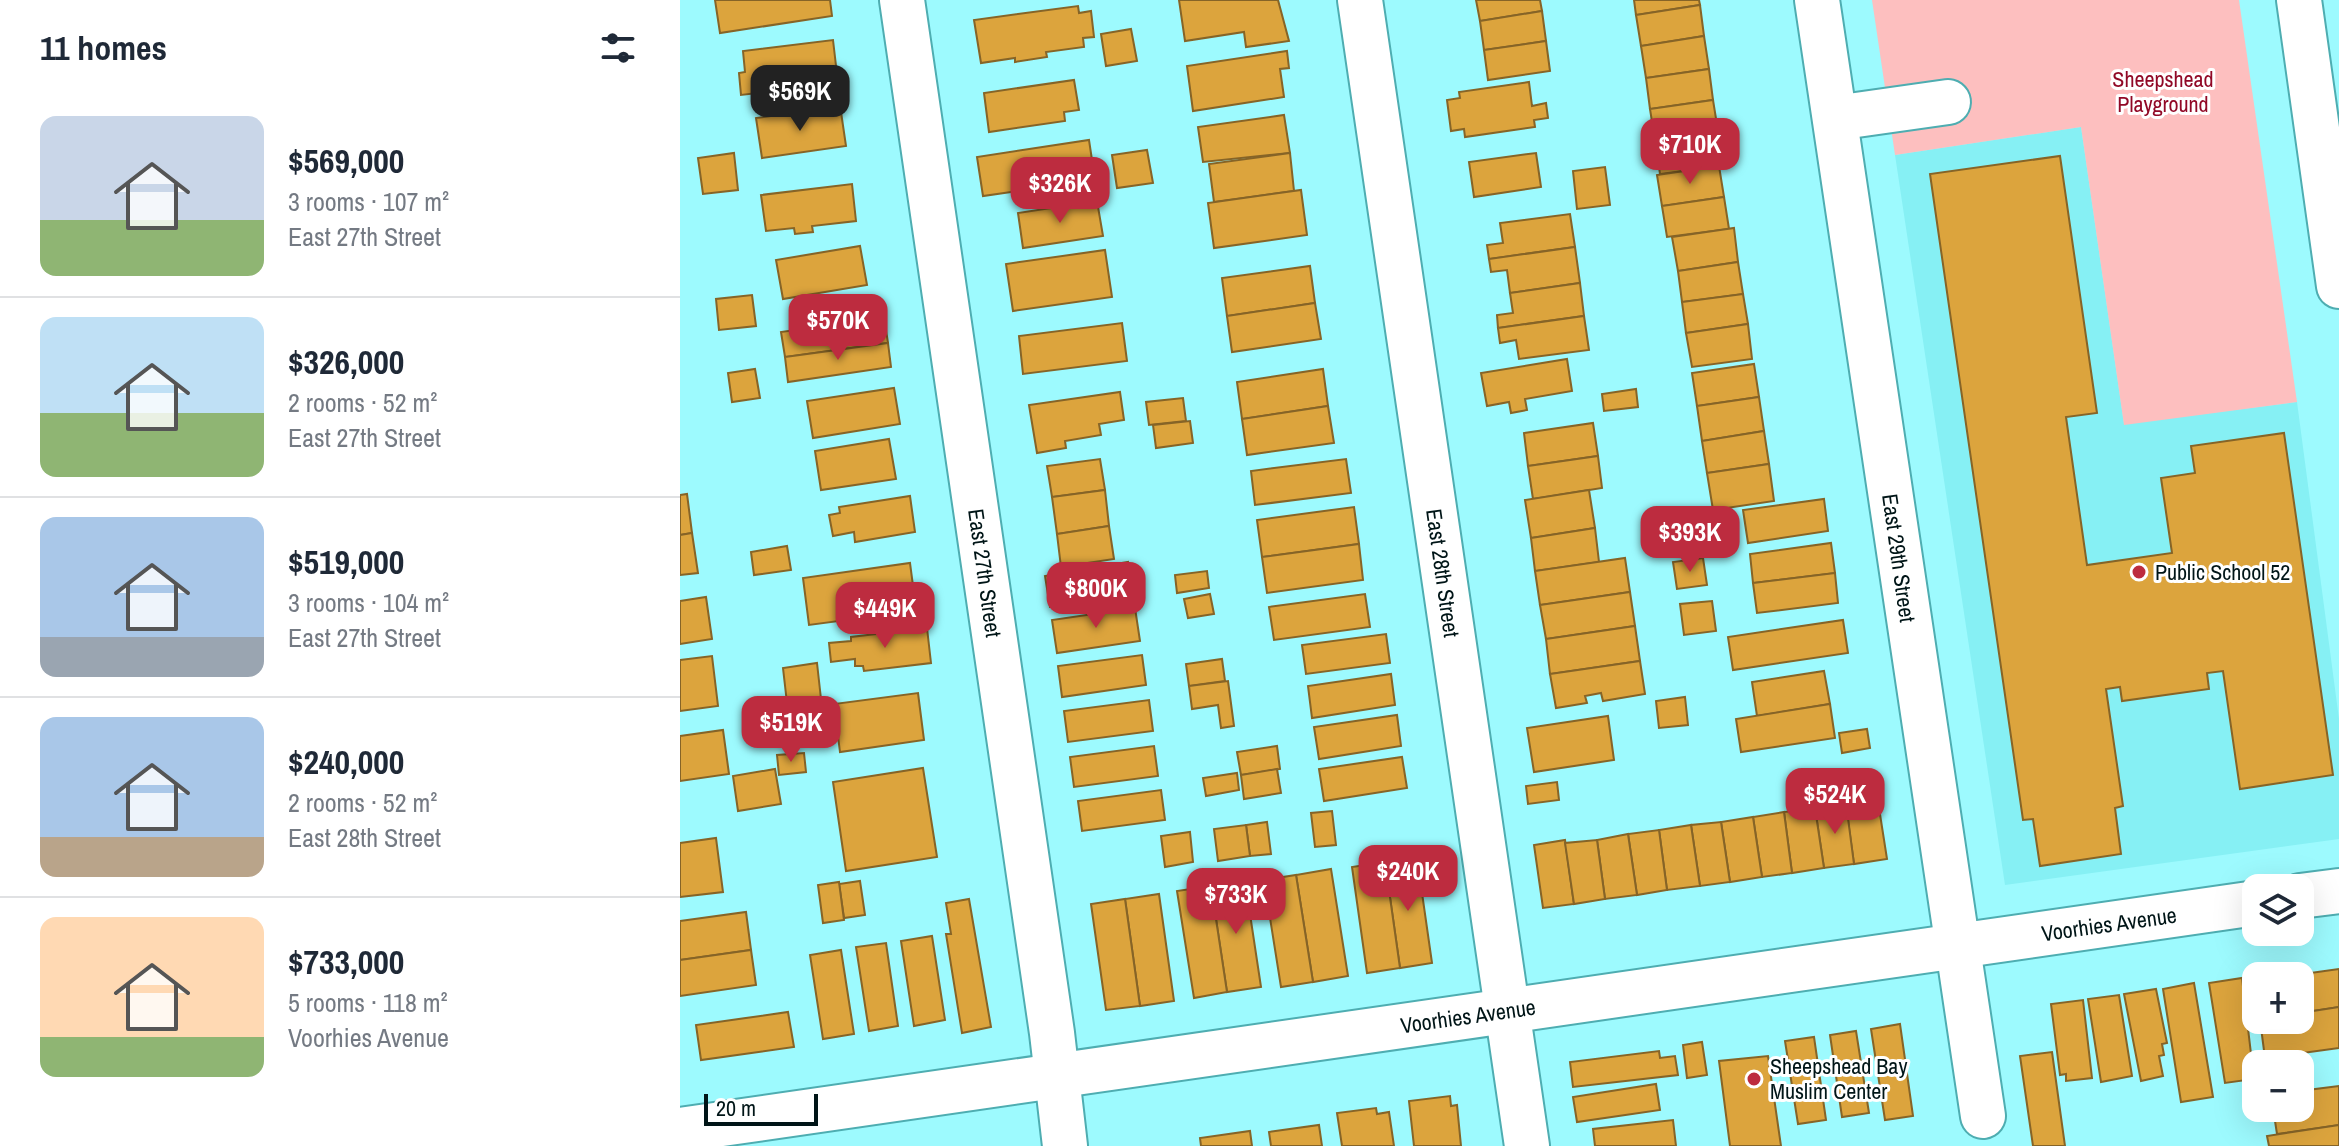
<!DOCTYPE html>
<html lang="en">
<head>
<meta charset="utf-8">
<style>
	body { margin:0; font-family:"Archivo Narrow",sans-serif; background:#f6f6f7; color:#1f2937; height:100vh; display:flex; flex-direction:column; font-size:30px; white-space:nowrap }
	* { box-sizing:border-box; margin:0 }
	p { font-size:26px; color:#747a83 }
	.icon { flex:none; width:44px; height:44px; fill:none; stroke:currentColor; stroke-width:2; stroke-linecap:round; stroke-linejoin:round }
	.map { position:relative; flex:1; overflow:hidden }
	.side { display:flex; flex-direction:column; background:#fff; width:680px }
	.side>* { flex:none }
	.buttons { position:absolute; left:1562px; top:874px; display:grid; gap:16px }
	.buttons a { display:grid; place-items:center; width:72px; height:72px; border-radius:16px; background:#fff; box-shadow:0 8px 32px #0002; font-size:40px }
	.scale { position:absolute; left:24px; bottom:20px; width:114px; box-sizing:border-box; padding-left:8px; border:4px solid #001517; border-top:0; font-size:22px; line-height:28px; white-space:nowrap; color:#001517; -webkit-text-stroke:6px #fff; paint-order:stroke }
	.price { position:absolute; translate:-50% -68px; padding:0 18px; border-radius:16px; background:#bd2c3f; color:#fff; font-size:26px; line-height:52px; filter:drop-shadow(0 2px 4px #0008) }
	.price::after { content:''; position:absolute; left:50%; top:48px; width:24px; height:18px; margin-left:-12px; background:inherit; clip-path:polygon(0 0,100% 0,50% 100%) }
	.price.selected { background:#222; color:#fff }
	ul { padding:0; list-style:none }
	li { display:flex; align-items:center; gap:24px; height:200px; padding:0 40px }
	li+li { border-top:2px solid #e0e1e3 }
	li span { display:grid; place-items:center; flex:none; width:224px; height:160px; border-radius:16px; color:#555 }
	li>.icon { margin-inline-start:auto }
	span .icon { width:96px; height:96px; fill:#fffc; stroke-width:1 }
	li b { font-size:34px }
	h2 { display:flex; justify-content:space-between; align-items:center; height:96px; padding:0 40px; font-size:34px }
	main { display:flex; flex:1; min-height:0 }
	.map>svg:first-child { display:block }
	.built { fill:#86f0f4 }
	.green { fill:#fdbfbf }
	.building { fill:#dca43d; stroke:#866427; stroke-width:2 }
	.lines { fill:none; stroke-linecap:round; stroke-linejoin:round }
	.minor-casing { stroke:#4eadb1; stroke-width:48 }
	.major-casing { stroke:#4eadb1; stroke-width:48 }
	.minor { stroke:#fff; stroke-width:44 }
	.major { stroke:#fff; stroke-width:44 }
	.poi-dot { fill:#bd2c3f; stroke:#fff; stroke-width:3 }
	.labels { text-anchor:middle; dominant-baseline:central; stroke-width:6; stroke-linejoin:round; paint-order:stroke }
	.park-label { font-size:22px; fill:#910826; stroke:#fff }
	.street-label { font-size:22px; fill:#001517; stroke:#fff }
	.poi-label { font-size:22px; fill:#001517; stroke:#fff; text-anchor:start }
</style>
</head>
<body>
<main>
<section class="side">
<h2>11 homes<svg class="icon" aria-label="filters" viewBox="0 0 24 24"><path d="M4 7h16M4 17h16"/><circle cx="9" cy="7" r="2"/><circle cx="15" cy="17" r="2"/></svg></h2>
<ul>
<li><span style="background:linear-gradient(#c9d6e8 65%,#8fb573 0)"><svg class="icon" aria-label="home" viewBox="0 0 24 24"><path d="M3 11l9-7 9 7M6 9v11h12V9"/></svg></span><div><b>$569,000</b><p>3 rooms · 107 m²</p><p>East 27th Street</p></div></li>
<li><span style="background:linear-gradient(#bfe0f5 60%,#8fb573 0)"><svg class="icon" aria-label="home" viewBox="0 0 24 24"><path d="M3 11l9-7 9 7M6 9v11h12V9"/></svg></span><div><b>$326,000</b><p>2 rooms · 52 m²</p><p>East 27th Street</p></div></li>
<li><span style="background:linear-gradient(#a9c7e8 75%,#9aa5b1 0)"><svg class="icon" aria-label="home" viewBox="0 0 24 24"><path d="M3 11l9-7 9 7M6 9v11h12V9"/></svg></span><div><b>$519,000</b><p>3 rooms · 104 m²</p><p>East 27th Street</p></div></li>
<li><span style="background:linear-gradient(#a9c7e8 75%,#b9a48a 0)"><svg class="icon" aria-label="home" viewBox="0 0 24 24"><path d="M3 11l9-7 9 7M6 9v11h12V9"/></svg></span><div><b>$240,000</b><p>2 rooms · 52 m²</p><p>East 28th Street</p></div></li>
<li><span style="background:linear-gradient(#ffd9b3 75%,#8fb573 0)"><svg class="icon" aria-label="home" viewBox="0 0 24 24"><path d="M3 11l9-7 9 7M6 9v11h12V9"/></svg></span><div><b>$733,000</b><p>5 rooms · 118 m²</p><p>Voorhies Avenue</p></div></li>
</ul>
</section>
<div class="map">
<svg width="1659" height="1146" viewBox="0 0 1659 1146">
	<rect width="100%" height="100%" fill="#9dfafe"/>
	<!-- built -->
	<path class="built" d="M1401,127L1444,424L1617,402L1659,719V839L1325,885L1215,155Z"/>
	<!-- green -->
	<path class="green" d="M1192,0H1559L1617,402L1444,425L1401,127L1215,155Z"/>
	<!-- building -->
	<g class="building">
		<path d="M35,0H150L152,16L40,33Z"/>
		<path d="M499,0H598L609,41L566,47L564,32L505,41Z"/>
		<path d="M796,0H860L862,11L800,21Z"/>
		<path d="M954,0H1019L1020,5L956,15Z"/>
		<path d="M1020,5L1024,36L961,46L956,15Z"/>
		<path d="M398,6L399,13L411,11L414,37L403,38L404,47L366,52L367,57L335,62V58L301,63L294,20Z"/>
		<path d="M862,11L866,41L804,50L800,21Z"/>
		<path d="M451,29L457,61L426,66L421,34Z"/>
		<path d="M1024,36L1029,69L966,78L961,46Z"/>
		<path d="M153,40L158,83L61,95L59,73L65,72L63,51Z"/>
		<path d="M866,41L870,71L808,80L804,50Z"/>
		<path d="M607,51L609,68L600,69L604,97L513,111L507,66Z"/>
		<path d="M1029,69L1033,100L970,109L966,78Z"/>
		<path d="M394,80L399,110L384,112L385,121L309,132L304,93Z"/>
		<path d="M849,82L852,106L866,103L868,118L854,120L855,127L785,137L784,129L771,131L767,100L780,98L779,92Z"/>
		<path d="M1033,100L1038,131L975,141L970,109Z"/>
		<path d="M148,108L149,114L161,112L166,146L82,158L76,118Z"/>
		<path d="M604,115L610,153L523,162L518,127Z"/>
		<path d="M1038,131L1043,166L980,174L975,141Z"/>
		<path d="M409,140L415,180L303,196L297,157Z"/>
		<path d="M467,150L473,183L437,188L432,155Z"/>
		<path d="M54,153L58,190L23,194L18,158Z"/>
		<path d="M610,153L614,191L534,202L529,164Z"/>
		<path d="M856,153L861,187L794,197L789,162Z"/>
		<path d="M1380,156L1417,413L1386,417L1407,565L1492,553L1481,478L1515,473L1511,446L1604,433L1653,775L1560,789L1543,671L1527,673L1529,689L1442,701L1440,687L1426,689L1443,806L1435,808L1441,854L1360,866L1353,819L1343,820L1250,174Z"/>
		<path d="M1039,166L1044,197L982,206L977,175Z"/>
		<path d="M925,167L930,205L897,209L893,171Z"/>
		<path d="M172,184L176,221L132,226L133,232L115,234L114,228L86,231L81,195Z"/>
		<path d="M621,190L627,235L534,248L528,203Z"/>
		<path d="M1044,197L1049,229L987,237L982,206Z"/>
		<path d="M417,201L423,236L343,248L338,213Z"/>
		<path d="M890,214L895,247L809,259L807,245L823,243L820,223Z"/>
		<path d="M1054,228L1058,262L998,271L992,237Z"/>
		<path d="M180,246L187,285L103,299L96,260Z"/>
		<path d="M895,247L900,283L830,293L827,270L811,272L809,259Z"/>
		<path d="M425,250L432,297L333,311L326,264Z"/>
		<path d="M1058,262L1063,294L1002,302L998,271Z"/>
		<path d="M630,266L635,303L547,316L542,278Z"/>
		<path d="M900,283L904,316L818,328L817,315L833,313L830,293Z"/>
		<path d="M1063,294L1068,324L1006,333L1002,302Z"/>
		<path d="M72,295L76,326L39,330L36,299Z"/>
		<path d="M635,303L641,339L552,352L547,316Z"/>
		<path d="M904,316L909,350L839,359L836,340L820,343L818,328Z"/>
		<path d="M204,317L208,343L105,357L101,332Z"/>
		<path d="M442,323L447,361L343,374L339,336Z"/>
		<path d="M1068,324L1072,359L1012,367L1006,333Z"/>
		<path d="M208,343L211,367L108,382L105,357Z"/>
		<path d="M887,359L892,391L845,399L847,410L831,413L829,402L807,406L801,373Z"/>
		<path d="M1074,364L1079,397L1017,406L1012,373Z"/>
		<path d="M75,369L80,398L52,402L48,373Z"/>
		<path d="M643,369L648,406L562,419L557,382Z"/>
		<path d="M214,388L220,424L133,438L127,401Z"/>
		<path d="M956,389L958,407L924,411L922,394Z"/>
		<path d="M440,392L444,420L419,424L421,435L385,441L386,448L357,453L349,405Z"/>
		<path d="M1079,397L1084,431L1022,441L1017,406Z"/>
		<path d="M503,398L506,421L469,425L466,402Z"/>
		<path d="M648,406L654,443L567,455L562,419Z"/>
		<path d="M510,421L513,443L476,448L473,425Z"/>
		<path d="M913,423L918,456L848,466L844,433Z"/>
		<path d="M1084,431L1089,464L1027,473L1022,441Z"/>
		<path d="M209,439L216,479L141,490L135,451Z"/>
		<path d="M918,456L922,488L853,499L848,466Z"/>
		<path d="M420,459L425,490L372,497L367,466Z"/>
		<path d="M666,459L671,493L575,505L571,471Z"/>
		<path d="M1089,464L1094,501L1033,510L1027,473Z"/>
		<path d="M425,490L429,526L377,534L372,497Z"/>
		<path d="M909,490L915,528L851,538L845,500Z"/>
		<path d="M7,494L12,533L0,535V495Z"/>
		<path d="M230,496L235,532L175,542L174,532L153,536L149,515L160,513L159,507Z"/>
		<path d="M1144,499L1148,531L1068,543L1063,510Z"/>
		<path d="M674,507L679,544L582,557L577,520Z"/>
		<path d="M429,526L434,559L381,567L377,534Z"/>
		<path d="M915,528L919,562L855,571L851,538Z"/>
		<path d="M12,533L18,573L0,575V535Z"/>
		<path d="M1151,543L1155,573L1073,583L1070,554Z"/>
		<path d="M679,544L683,580L587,593L582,557Z"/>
		<path d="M107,546L111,570L74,575L71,552Z"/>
		<path d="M945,558L950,592L860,605L855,571Z"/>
		<path d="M1023,558L1027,585L997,589L993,562Z"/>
		<path d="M448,562L453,596L370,607L365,576Z"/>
		<path d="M230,563L235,601L210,605L212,614L129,625L123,578Z"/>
		<path d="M527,571L529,588L497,593L495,575Z"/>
		<path d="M1155,573L1158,603L1077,613L1073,583Z"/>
		<path d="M950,592L955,626L866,639L860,605Z"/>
		<path d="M530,594L534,614L508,618L504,599Z"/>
		<path d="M685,594L690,627L594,640L589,607Z"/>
		<path d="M26,597L32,639L0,644V601Z"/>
		<path d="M1032,601L1036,631L1004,635L1000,604Z"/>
		<path d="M455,608L460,641L377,653L372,620Z"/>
		<path d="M1163,620L1168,653L1053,670L1048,637Z"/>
		<path d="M955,626L960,661L870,674L866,639Z"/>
		<path d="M247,628L251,663L184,671L183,666H175V659L151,662L149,643L171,641V637Z"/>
		<path d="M706,634L710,663L626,674L622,645Z"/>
		<path d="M462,655L466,685L382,697L378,666Z"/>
		<path d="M32,656L38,706L0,711V660Z"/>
		<path d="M542,659L545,681L509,686L506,664Z"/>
		<path d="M960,661L965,694L923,701L921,693L905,696L907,703L876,708L870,674Z"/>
		<path d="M137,663L141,699L107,703L103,668Z"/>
		<path d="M1144,671L1150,704L1077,716L1072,682Z"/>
		<path d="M711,674L715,705L632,718L628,686Z"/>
		<path d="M548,681L554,726L541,728L538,705L512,709L509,686Z"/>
		<path d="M238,693L244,740L160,752L154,704Z"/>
		<path d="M1005,697L1008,725L979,728L976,701Z"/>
		<path d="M469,700L473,731L388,742L384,711Z"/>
		<path d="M1150,704L1155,738L1061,752L1056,719Z"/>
		<path d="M717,715L721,746L639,759L634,727Z"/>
		<path d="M928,716L934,760L854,772L847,728Z"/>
		<path d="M1187,729L1190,748L1162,753L1159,733Z"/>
		<path d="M43,730L49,774L0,781V736Z"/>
		<path d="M474,746L478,776L394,787L390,757Z"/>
		<path d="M597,746L600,769L561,775L557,752Z"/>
		<path d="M124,753L126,772L99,775L97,755Z"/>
		<path d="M722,757L727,788L644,801L639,769Z"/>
		<path d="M243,768L257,857L166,871L153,782Z"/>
		<path d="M95,769L101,804L58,811L53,776Z"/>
		<path d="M597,769L601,793L564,799L561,775Z"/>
		<path d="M557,773L559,790L526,796L523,778Z"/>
		<path d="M877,782L879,800L848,804L846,786Z"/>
		<path d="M481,790L485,820L402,831L398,801Z"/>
		<path d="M1197,795L1207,859L1174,864L1165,799Z"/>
		<path d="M1166,803L1174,864L1144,868L1135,808Z"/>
		<path d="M1135,808L1144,868L1112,873L1104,812Z"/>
		<path d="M652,811L656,845L635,847L631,813Z"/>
		<path d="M1104,812L1112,873L1082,877L1073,817Z"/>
		<path d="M1073,817L1082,877L1050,882L1041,822Z"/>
		<path d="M587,822L591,854L570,856L566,825Z"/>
		<path d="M1041,822L1050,882L1020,886L1011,825Z"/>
		<path d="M566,825L570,856L538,861L534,829Z"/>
		<path d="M1011,825L1020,886L987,890L979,830Z"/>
		<path d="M979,830L987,890L957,895L948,834Z"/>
		<path d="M510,832L513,862L485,867L481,836Z"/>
		<path d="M948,834L957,895L925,899L917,840Z"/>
		<path d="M36,838L43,892L0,897V843Z"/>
		<path d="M885,840L894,904L863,908L854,845Z"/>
		<path d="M917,840L925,899L894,904L885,843Z"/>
		<path d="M737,858L752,963L720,968L705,862Z"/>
		<path d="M705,862L720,968L687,973L672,867Z"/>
		<path d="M651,869L668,976L633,982L616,875Z"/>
		<path d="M616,875L633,982L601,987L584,880Z"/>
		<path d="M180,881L185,915L164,918L159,884Z"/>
		<path d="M565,881L581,987L547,992L531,886Z"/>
		<path d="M159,882L164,920L143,923L138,885Z"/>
		<path d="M531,886L547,992L514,998L497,891Z"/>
		<path d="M479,894L494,1001L460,1006L445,899Z"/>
		<path d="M289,899L311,1027L282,1033L266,934H271L266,903Z"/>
		<path d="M445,899L460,1006L426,1010L411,904Z"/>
		<path d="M66,912L71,950L0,960V921Z"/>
		<path d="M252,936L265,1020L234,1026L221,941Z"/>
		<path d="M206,943L218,1026L189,1031L176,947Z"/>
		<path d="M71,950L76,985L0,996V960Z"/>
		<path d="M161,950L174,1034L143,1039L130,955Z"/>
		<path d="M1659,969V1007L1620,1013V976H1609Z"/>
		<path d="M1562,978L1574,1079L1545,1083L1529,983Z"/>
		<path d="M1514,983L1533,1097L1501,1102L1483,989Z"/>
		<path d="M1476,989L1487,1043L1482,1044L1484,1055L1479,1056L1483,1076L1461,1081L1444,994Z"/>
		<path d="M1439,995L1452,1076L1421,1082L1408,999Z"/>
		<path d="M1403,1000L1412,1078L1386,1081V1074L1380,1075L1371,1004Z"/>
		<path d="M1659,1007V1048L1585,1058L1580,1020H1620V1013Z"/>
		<path d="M108,1012L114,1047L21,1060L16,1025Z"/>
		<path d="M1220,1024L1233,1116L1205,1120L1191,1029Z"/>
		<path d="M1176,1031L1189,1113L1162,1117L1150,1035Z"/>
		<path d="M1134,1037L1146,1120L1118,1124L1105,1041Z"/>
		<path d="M1022,1042L1027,1075L1007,1078L1003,1045Z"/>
		<path d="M979,1051L980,1058L995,1056L998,1075L893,1087L890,1062Z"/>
		<path d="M1372,1052L1385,1146H1353L1340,1056Z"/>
		<path d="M1088,1056L1101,1146H1050L1039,1061Z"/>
		<path d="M976,1084L980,1110L897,1122L893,1097Z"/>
		<path d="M1659,1086V1125L1597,1134L1593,1108H1620V1091Z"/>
		<path d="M770,1096L771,1106L777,1105L781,1146H734L729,1101Z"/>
		<path d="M696,1108L697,1114L709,1112L714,1146H662L657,1113Z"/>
		<path d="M993,1120L996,1146H915L913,1129Z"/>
		<path d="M639,1125L642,1146H591L589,1132Z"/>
		<path d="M1659,1125V1146H1589L1587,1136Z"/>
		<path d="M570,1131L572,1146H521L520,1138Z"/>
	</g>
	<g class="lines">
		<defs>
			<g id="minor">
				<path d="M222,0L372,1033L385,1146"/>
				<path d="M680,0L847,1146"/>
				<path d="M1137,0L1303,1116"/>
				<path d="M1155,118L1268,102"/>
				<path d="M1620,896L1659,891"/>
				<path d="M0,1130L1576,903"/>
			</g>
			<path id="major" d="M1619,0L1659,286"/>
		</defs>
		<!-- minor casing -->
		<use href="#minor" class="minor-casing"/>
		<!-- major casing -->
		<use href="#major" class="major-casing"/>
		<!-- minor -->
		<use href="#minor" class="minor"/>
		<!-- major -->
		<use href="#major" class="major"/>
	</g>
	<!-- markers -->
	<g class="poi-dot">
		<circle cx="1459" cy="572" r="8"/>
		<circle cx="1074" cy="1079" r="8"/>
	</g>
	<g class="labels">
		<!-- park labels -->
		<g class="park-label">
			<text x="1483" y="79">Sheepshead<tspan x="1483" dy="25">Playground</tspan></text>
		</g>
		<!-- street labels -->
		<g class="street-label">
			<text transform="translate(1219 558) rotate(82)">East 29th Street</text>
			<text transform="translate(305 573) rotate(82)">East 27th Street</text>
			<text transform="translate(763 573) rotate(82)">East 28th Street</text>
			<text transform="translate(1429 924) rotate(-8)">Voorhies Avenue</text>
			<text transform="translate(788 1016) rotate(-8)">Voorhies Avenue</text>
		</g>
		<!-- poi labels -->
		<g class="poi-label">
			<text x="1475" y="572">Public School 52</text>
			<text x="1090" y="1066">Sheepshead Bay<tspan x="1090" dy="25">Muslim Center</tspan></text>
		</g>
	</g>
</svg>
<div class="buttons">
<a><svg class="icon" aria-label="layers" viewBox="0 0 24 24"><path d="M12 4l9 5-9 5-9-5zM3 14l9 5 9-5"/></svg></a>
<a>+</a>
<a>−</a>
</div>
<div class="scale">20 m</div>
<b class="price selected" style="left:120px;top:133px">$569K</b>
<b class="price" style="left:1010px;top:186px">$710K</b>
<b class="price" style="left:380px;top:225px">$326K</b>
<b class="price" style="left:158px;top:362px">$570K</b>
<b class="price" style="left:1010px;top:574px">$393K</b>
<b class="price" style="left:416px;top:630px">$800K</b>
<b class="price" style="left:205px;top:650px">$449K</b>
<b class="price" style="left:111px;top:764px">$519K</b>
<b class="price" style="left:1155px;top:836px">$524K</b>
<b class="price" style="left:728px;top:913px">$240K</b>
<b class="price" style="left:556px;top:936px">$733K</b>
</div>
</main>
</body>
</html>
